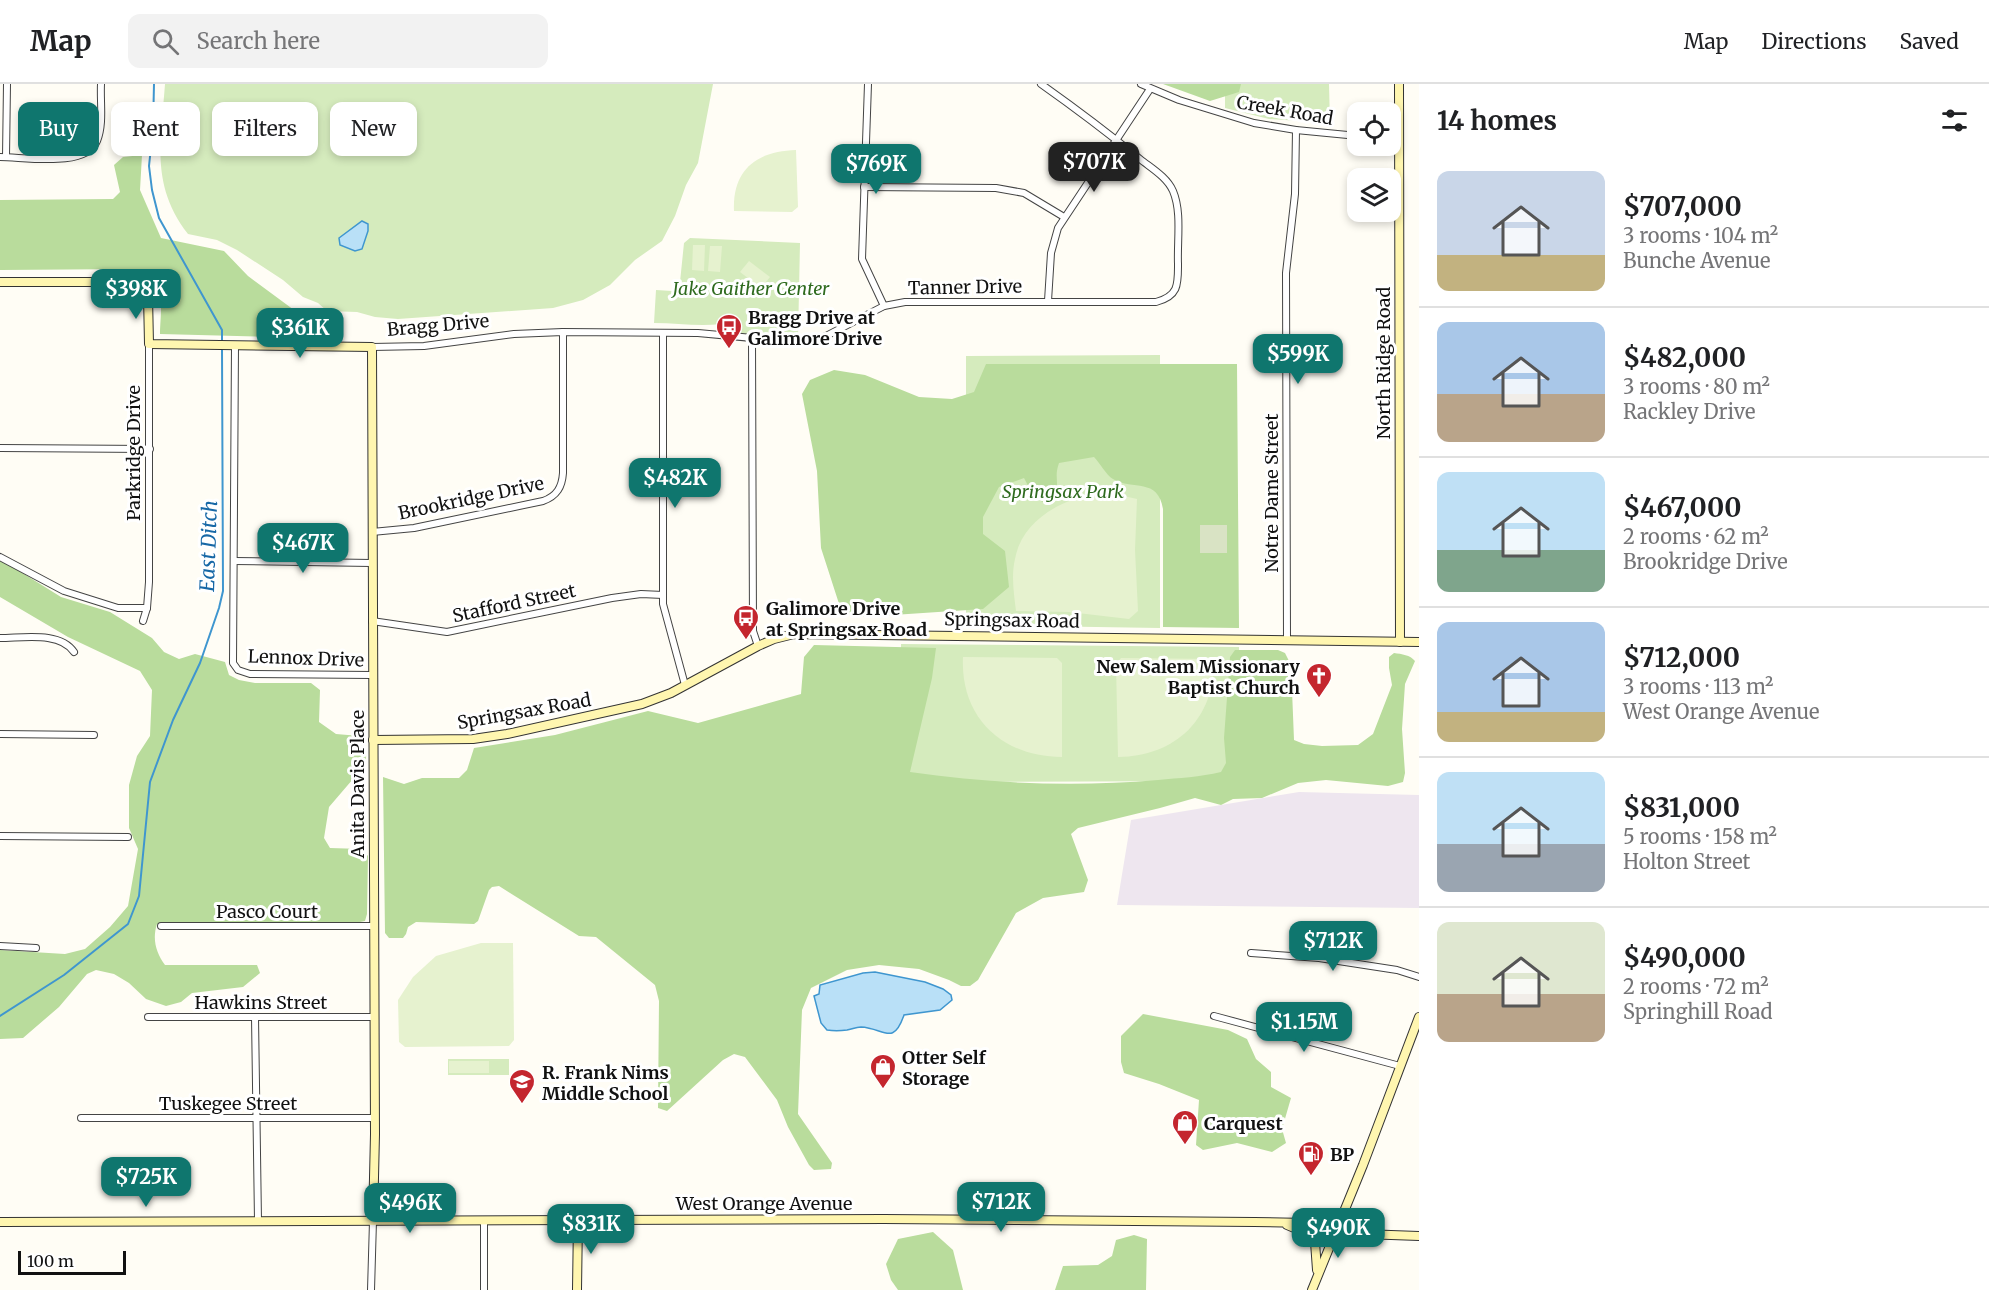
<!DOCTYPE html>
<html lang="en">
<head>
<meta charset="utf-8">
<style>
	body { margin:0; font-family:Merriweather,serif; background:#f2f2f2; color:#202124; height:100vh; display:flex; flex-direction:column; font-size:22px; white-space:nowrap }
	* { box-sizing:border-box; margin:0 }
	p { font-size:20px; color:#757577 }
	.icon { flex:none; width:33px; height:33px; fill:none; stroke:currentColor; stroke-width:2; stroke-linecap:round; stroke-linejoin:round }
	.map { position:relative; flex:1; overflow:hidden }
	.sheet { display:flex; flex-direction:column; background:#fff; width:570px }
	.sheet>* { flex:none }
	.banner { position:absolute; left:18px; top:18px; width:570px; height:54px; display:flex; gap:12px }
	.fabs { position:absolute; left:1347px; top:18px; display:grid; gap:12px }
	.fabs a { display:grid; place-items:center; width:54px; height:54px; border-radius:12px; background:#fff; box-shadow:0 3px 9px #0003; font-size:30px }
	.scale { position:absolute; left:18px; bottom:15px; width:108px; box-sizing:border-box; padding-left:6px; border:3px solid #111; border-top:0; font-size:16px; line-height:21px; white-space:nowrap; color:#111; -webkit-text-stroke:4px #fff; paint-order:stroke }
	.price { position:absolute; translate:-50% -51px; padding:0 14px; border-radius:12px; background:#0f766e; color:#fff; font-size:20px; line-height:39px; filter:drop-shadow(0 2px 3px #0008) }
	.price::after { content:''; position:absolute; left:50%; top:36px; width:18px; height:14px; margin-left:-9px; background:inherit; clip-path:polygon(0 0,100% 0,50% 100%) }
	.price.on { background:#222; color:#fff }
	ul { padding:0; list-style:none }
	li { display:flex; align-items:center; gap:18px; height:150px; padding:0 18px }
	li+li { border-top:2px solid #e0e0e0 }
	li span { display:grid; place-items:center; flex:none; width:168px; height:120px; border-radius:12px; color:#555 }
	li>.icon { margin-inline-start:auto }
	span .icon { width:72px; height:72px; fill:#fffc; stroke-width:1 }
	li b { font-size:26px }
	h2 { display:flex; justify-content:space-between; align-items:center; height:72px; padding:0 18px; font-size:26px }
	.chip { padding:0 21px; border-radius:12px; background:#fff; box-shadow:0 3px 9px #0003; font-size:21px; line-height:54px }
	.chip.on { background:#0f766e; color:#fff }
	header { display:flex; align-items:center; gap:36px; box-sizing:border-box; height:84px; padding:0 30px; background:#fff; border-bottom:2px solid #e0e0e0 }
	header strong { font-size:28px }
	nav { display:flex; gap:33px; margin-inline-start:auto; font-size:21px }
	.search { width:420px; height:54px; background:#f2f2f2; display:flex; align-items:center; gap:15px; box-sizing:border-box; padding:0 21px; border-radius:12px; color:#757577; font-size:22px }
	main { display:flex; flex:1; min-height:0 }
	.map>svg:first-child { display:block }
	.industrial { fill:#eee6ef }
	.green { fill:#d5ebbd }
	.forest { fill:#b9dc9c }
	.cemetery { fill:#d9e3c4 }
	.pitch { fill:#e6f2cf }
	.water { fill:#b9e0f7; stroke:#3f96cf; stroke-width:1.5 }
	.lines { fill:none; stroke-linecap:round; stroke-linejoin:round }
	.stream { stroke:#3f96cf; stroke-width:2 }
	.street-casing { stroke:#444; stroke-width:8 }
	.secondary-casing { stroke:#333; stroke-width:10 }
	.street { stroke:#fff; stroke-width:6 }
	.secondary { stroke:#fff6b0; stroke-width:8 }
	.labels { text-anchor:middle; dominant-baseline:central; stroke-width:6; stroke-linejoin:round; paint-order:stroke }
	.street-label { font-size:18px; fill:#111; stroke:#fff }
	.park-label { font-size:18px; font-style:italic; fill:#2f6b1f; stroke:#fff }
	.poi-label { font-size:18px; font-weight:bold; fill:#111; stroke:#fff; text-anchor:start }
	.water-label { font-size:20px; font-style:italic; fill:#1768a6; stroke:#fff }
</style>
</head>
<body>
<header>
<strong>Map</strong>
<div class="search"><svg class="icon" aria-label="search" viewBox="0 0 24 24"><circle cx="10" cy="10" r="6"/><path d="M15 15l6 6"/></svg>Search here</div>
<nav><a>Map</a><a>Directions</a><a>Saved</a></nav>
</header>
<main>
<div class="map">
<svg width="1419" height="1206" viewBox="0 0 1419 1206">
	<rect width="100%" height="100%" fill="#fffdf5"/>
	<!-- industrial -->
	<path class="industrial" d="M1299,708L1419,711V824L1117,821L1131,736Z"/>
	<!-- green -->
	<g class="green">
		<path d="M165,0H713L698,79L686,101L675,132L662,157L635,176L610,201L583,216L553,224L398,235L375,233L357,228L327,227L318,219L303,213L283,196L237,166L217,156L188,150C150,101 161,57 165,0Z"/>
		<path d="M1225,0H1329L1330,39L1269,35L1225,24Z"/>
		<path d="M690,154L800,159L798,255L781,256L728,248L721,240C699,243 677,239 654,239L656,206L672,207L680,198L684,159Z"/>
		<path d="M1160,271V544L966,541V272Z"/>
		<path d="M901,560L1239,563L1238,697L899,698Z"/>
		<rect x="448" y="975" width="61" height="16"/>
	</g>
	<!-- forest -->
	<g class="forest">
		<path d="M1163,0H1241L1239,8L1210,17Z"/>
		<path d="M142,71L140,106L161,154L224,167L248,192L294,226L311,254L160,250C160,233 166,199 149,189C145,186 139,186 134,185L0,186V116L113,115L120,108L114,81L123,73Z"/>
		<path d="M986,280H1237L1239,544L1163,543V425C1158,393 1133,407 1113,395C1106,391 1100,379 1094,373L1059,379C1052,398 1065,401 1046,419L1035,415L1024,394L999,403L983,433V450L1005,467L1009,503L983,525L863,533L842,529L821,464L817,387L802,310L810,296L834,286L865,291L919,313L952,315L974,308Z"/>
		<path d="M0,475L61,513L110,528L152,554L164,568L179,575L195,570L225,578L229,591L239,596L255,599H311L320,606L319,638L336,650L360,652L367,665L365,681L329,723L324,754L330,764L362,765L368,772L367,830L365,837L360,838L157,840C152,855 156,869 165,881H257L260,889L243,903L192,909L181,918L166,922L146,915L129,899L114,890L96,886L87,890L59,923L23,954L0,955V866L65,870L85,865L110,843L128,822L138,765L129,744V701L137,672L150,652L152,606L140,587L68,553L0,513Z"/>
		<path d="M814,561L936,564L932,594L910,688C991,700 1076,703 1158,696C1179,694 1200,693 1221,688L1226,679L1224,654L1230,573L1235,566H1278L1285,569L1291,581L1294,656L1304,660L1322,662L1358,661L1373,650L1392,601L1389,584V573L1394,569C1402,570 1410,571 1415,577L1405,600L1402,645L1405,689L1403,698L1388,702L1326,696L1298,699L1262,714L1233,715L1221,721L1195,714L1160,724L1078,744L1071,750L1088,796L1084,808L1043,814L1016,829L978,896L970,902H961L949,896L919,885L879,881L847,886L811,904L802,926L798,1030L832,1079L831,1085L814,1086L809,1081L788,1043L777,1016L745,973L734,970L723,976L667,1027L658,1024L659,917L655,901L596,853L579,852L499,802L492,803L489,806L478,837L474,840L416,838L408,843L406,850L403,854H389L385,849L383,693L404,700L422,694H459L467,686L474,664L555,651L648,627L698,639L801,610L804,573Z"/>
		<path d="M1143,930L1228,946L1247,955L1256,975L1271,988V1003L1291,1014L1282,1045L1286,1059L1272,1068L1237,1059L1203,1066L1196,1061L1199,1016L1159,1000L1124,989L1121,978V952Z"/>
		<path d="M933,1148L953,1166L963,1206H898L891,1196L886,1180L898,1155Z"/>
		<path d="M1134,1151L1147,1155L1146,1206H1055L1063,1182L1098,1181L1112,1172L1116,1156Z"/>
	</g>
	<!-- cemetery -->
	<rect class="cemetery" x="1200" y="441" width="27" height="28"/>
	<!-- pitch -->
	<g class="pitch">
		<path d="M796,66L798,123L792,128L734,127C732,86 757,67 796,66Z"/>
		<path d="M693,161H705L704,187L692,186Z"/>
		<path d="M710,162H722L720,188L708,187Z"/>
		<path d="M749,177L770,193L761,204L740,188Z"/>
		<path d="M1098,409L1115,410L1137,415L1135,466L1138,527L1129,535L1069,528L1016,527C1014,510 1011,492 1015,475C1022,436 1062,415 1098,409Z"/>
		<path d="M963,573L1057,574L1062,579V673C1003,673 960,634 963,573Z"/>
		<path d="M1121,574L1214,575C1215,635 1176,672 1118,673L1116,580Z"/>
		<path d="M481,859H513L514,956L509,962L405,963L399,958L398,916L413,893L436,872Z"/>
		<rect x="449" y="977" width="40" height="12"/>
	</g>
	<!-- water -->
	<g class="water">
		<path d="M362,137L368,140V147L362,165L355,167L340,161L339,154Z"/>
		<path d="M875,888L925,898L943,905L951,911L952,916L940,926L904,931C893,963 884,944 861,943C856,943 852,945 847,946C840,947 833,947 827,946L821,939L814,912L819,910L820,901L863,889Z"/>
	</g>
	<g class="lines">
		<!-- stream -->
		<g class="stream">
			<path d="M154,0L153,44L149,82L152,106L159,134L222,246V258"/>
			<path d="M0,932L64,891L128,840L139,812L150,698L173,636L200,579L219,524L223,507L222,264"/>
		</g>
		<defs>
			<g id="street">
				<path d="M868,0L862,175L884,222"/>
				<path d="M1141,0L1179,16L1254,39L1296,46L1358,52"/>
				<path d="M0,73C25,73 86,84 97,57C104,40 100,18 101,0"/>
				<path d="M6,73L7,0"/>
				<path d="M864,103L996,104L1024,109L1064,133"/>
				<path d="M1048,217L1051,169L1058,144L1150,5"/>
				<path d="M663,249V520L685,601"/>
				<path d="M752,255L753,547L758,562"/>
				<path d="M235,261L233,579L238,586L250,590L372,591"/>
				<path d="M372,263L424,262L514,250L563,248L698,249L806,259L826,252L884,222L905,218H1156C1179,212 1178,200 1178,180C1177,157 1182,128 1173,107C1167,93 1151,84 1140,75C1108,49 1075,24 1041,0"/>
				<path d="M0,364L150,365"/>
				<path d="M372,448L414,444L543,417C557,412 562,403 563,389V248"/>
				<path d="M0,473L64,507L118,524H147"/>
				<path d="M234,477L372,479"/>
				<path d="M143,537L147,524L149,498V260"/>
				<path d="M372,537L447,548L612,514L641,510L663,511"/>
				<path d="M0,554C23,554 60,547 74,568"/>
				<path d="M1287,556L1286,189L1295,110L1296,46"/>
				<path d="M0,650L94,651"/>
				<path d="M0,752L128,753"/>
				<path d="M161,842H374"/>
				<path d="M0,862L36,864"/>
				<path d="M1251,869L1319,874L1397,886L1419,893"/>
				<path d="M1214,932L1400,982"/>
				<path d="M148,933H374"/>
				<path d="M255,933L258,1137"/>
				<path d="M81,1034H375"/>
				<path d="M371,1206L373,1137"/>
				<path d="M484,1206V1136"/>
			</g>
			<g id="secondary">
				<path d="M1399,0L1400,558"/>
				<path d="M0,198H136C143,201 147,204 148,212L149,260L372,263L375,1050L373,1137"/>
				<path d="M373,656L473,655L507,650L642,620L671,609L758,562L774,555L794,550L1419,558"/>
				<path d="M0,1138L883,1135L1254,1138L1307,1139L1363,1150L1419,1152"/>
				<path d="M1287,1141L1306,1149L1315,1158L1317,1186"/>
				<path d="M577,1206L578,1136"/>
				<path d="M1312,1206L1363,1081L1419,933"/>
			</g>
		</defs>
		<!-- street casing -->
		<use href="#street" class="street-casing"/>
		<!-- secondary casing -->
		<use href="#secondary" class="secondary-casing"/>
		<!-- street -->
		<use href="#street" class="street"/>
		<!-- secondary -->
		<use href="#secondary" class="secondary"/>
	</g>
	<!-- icons -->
	<defs>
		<symbol id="bus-pin" viewBox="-11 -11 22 30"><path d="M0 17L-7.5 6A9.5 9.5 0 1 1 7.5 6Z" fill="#c4262e" stroke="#fff"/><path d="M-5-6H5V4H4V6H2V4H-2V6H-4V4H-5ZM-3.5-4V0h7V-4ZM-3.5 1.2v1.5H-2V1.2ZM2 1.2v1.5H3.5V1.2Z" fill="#fff"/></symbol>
		<symbol id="church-pin" viewBox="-11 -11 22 30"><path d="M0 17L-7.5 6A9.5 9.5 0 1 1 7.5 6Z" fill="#c4262e" stroke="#fff"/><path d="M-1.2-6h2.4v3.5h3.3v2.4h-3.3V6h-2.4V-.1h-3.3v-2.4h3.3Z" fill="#fff"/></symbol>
		<symbol id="shop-pin" viewBox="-11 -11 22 30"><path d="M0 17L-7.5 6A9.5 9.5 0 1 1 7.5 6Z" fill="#c4262e" stroke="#fff"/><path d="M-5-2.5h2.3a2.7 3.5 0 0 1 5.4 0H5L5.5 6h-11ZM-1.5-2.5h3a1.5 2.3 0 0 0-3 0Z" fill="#fff"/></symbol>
		<symbol id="school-pin" viewBox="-11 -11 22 30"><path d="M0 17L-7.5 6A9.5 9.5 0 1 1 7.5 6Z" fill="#c4262e" stroke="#fff"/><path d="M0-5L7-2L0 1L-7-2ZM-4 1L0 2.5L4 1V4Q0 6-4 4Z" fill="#fff"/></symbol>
		<symbol id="fuel-pin" viewBox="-11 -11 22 30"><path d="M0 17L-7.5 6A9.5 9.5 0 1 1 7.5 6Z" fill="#c4262e" stroke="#fff"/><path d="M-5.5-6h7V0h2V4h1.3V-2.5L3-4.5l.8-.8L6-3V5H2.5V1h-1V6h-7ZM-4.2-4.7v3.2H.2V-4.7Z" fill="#fff"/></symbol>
	</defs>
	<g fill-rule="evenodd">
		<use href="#bus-pin" x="714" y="228" width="30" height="40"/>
		<use href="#bus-pin" x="731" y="519" width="30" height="40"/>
		<use href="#church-pin" x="1304" y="577" width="30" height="40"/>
		<use href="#shop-pin" x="868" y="968" width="30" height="40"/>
		<use href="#school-pin" x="507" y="983" width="30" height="40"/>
		<use href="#shop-pin" x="1170" y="1024" width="30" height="40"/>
		<use href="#fuel-pin" x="1296" y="1055" width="30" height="40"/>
	</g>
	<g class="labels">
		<!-- street labels -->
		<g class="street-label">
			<text transform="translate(1285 26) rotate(10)">Creek Road</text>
			<text transform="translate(965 203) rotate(-1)">Tanner Drive</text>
			<text transform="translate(438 241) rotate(-5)">Bragg Drive</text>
			<text transform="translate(1383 279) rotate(-90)">North Ridge Road</text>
			<text transform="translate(133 369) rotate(-90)">Parkridge Drive</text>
			<text transform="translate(1271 409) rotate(-90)">Notre Dame Street</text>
			<text transform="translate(471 414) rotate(-12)">Brookridge Drive</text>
			<text transform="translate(514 519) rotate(-12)">Stafford Street</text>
			<text transform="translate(1012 536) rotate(1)">Springsax Road</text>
			<text transform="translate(306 574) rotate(2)">Lennox Drive</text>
			<text transform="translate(524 627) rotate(-10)">Springsax Road</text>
			<text transform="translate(357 700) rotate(-90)">Anita Davis Place</text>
			<text x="267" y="827">Pasco Court</text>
			<text x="261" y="918">Hawkins Street</text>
			<text x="228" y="1019">Tuskegee Street</text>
			<text x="764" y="1119">West Orange Avenue</text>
		</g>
		<!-- park labels -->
		<g class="park-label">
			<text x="751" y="204">Jake Gaither Center</text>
			<text x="1063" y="407">Springsax Park</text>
		</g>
		<!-- poi labels -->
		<g class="poi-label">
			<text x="748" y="233">Bragg Drive at<tspan x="748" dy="21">Galimore Drive</tspan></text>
			<text x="766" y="524">Galimore Drive<tspan x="766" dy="21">at Springsax Road</tspan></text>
			<text x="1300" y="582" text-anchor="end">New Salem Missionary<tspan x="1300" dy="21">Baptist Church</tspan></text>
			<text x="902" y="973">Otter Self<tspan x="902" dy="21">Storage</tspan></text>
			<text x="542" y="988">R. Frank Nims<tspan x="542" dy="21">Middle School</tspan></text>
			<text x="1204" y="1039">Carquest</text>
			<text x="1330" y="1070">BP</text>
		</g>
		<!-- water labels -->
		<g class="water-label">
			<text transform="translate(208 462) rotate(-88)">East Ditch</text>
		</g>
	</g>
</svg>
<div class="fabs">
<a><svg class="icon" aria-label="locate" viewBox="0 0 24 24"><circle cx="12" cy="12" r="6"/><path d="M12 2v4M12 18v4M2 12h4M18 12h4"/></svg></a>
<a><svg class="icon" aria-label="layers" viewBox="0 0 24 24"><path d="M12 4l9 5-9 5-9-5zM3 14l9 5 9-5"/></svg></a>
</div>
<div class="scale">100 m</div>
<b class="price on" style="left:1094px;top:109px">$707K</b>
<b class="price" style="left:876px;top:111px">$769K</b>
<b class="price" style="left:136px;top:236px">$398K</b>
<b class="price" style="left:300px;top:275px">$361K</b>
<b class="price" style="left:1298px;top:301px">$599K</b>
<b class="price" style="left:675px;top:425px">$482K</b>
<b class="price" style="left:303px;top:490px">$467K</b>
<b class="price" style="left:1333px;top:888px">$712K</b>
<b class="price" style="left:1304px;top:969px">$1.15M</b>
<b class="price" style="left:146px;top:1124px">$725K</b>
<b class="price" style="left:1001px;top:1149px">$712K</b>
<b class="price" style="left:410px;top:1150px">$496K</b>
<b class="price" style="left:591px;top:1171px">$831K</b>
<b class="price" style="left:1338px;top:1175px">$490K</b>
<div class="banner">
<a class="chip on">Buy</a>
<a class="chip">Rent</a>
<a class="chip">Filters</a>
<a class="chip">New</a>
</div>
</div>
<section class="sheet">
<h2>14 homes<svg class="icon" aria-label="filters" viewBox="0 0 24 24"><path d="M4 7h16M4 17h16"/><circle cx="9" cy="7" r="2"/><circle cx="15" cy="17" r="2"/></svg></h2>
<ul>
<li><span style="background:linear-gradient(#c9d6e8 70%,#c2b280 0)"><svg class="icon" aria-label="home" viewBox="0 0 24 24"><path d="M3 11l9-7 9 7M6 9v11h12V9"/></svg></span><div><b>$707,000</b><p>3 rooms · 104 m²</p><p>Bunche Avenue</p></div></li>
<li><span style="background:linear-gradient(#a9c7e8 60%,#b9a48a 0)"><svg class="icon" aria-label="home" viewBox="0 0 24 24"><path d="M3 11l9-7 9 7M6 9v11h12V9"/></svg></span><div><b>$482,000</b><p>3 rooms · 80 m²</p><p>Rackley Drive</p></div></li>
<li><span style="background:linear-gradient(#bfe0f5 65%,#7fa58c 0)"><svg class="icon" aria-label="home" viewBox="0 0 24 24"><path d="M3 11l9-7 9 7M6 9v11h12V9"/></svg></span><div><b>$467,000</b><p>2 rooms · 62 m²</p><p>Brookridge Drive</p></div></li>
<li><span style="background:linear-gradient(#a9c7e8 75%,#c2b280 0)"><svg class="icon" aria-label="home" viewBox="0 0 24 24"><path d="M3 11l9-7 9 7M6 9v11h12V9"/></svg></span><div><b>$712,000</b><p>3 rooms · 113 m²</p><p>West Orange Avenue</p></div></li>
<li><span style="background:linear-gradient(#bfe0f5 60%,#9aa5b1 0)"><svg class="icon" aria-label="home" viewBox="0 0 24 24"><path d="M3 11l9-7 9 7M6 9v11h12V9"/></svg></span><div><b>$831,000</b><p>5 rooms · 158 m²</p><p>Holton Street</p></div></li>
<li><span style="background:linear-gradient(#dfe7d0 60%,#b9a48a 0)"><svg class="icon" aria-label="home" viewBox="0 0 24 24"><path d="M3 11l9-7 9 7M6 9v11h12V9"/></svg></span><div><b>$490,000</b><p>2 rooms · 72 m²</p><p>Springhill Road</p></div></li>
</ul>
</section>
</main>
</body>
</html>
